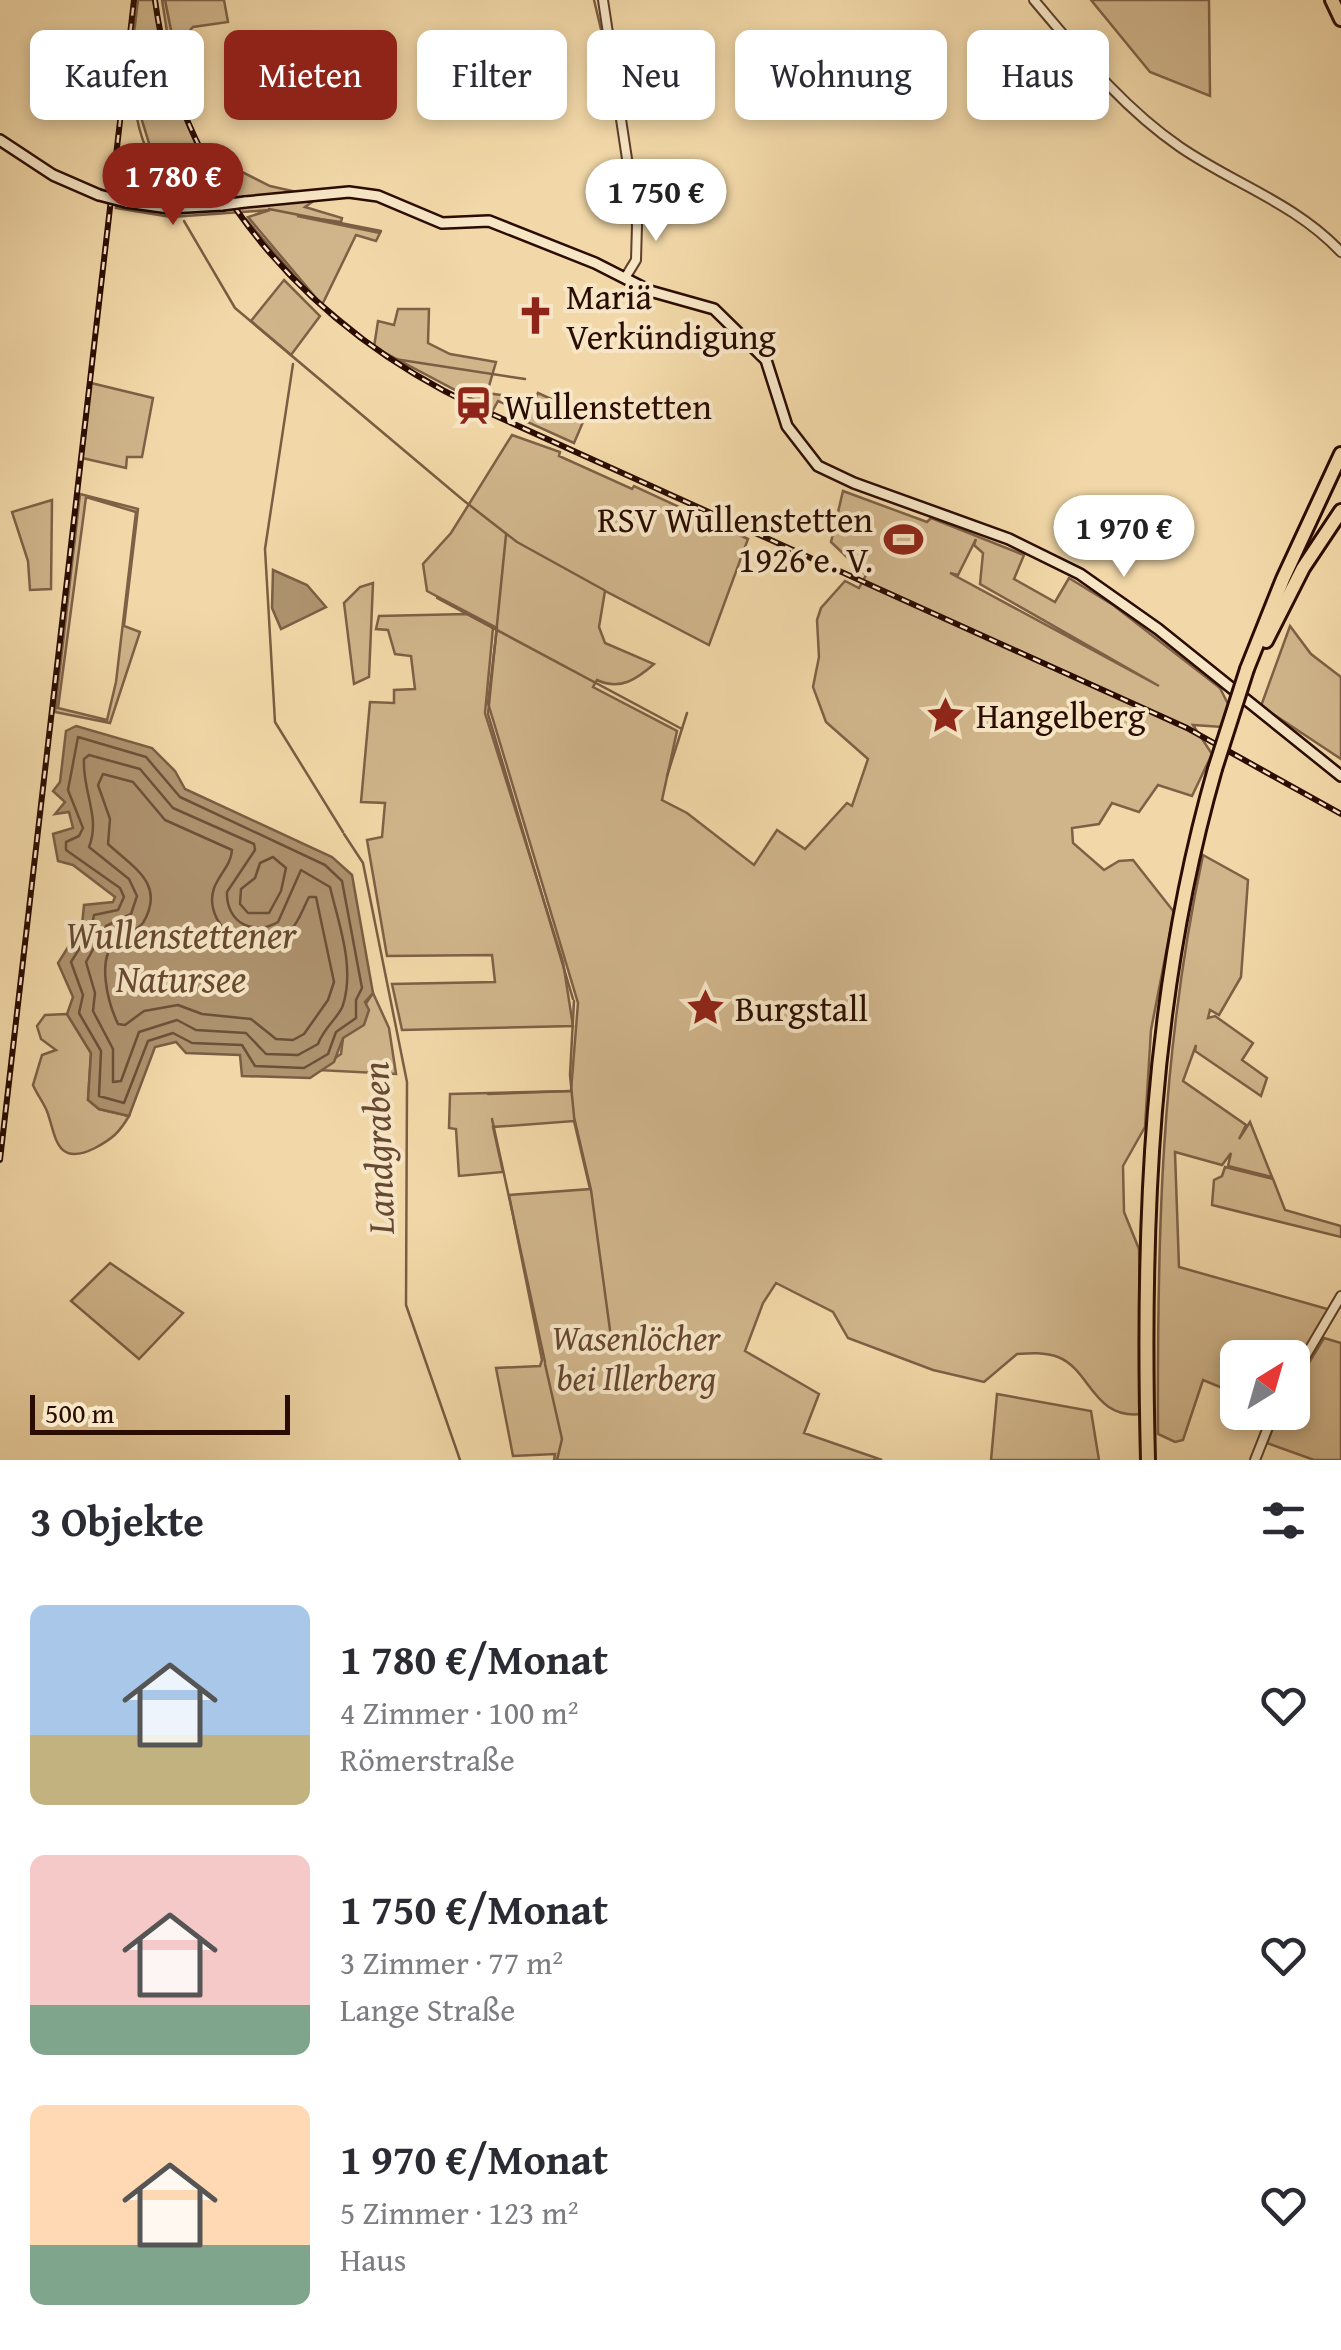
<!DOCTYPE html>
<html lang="de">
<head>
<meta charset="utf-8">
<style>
	body { margin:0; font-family:"Gentium Book Plus",serif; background:#f2f2f3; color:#2b2b33; height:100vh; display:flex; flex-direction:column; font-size:38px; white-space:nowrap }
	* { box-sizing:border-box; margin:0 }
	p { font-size:32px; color:#7c7c81 }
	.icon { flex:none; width:55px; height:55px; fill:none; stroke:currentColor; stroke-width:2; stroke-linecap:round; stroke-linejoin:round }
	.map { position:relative; height:1460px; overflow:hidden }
	.sheet { display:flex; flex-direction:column; background:#fff; flex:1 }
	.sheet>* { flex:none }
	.hud { position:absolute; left:30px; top:30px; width:1282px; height:90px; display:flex; gap:20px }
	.needle { width:65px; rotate:37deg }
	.fabs { position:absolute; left:1220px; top:1340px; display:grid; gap:20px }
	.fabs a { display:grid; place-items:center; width:90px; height:90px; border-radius:15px; background:#fff; box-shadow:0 5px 15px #0003; font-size:50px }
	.scale { position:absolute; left:30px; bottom:25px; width:260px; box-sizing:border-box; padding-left:10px; border:5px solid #2b0c00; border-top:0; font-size:28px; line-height:35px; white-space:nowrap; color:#2b0c00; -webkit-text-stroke:8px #f7e6c6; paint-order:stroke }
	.price { position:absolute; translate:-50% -85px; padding:0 22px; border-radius:35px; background:#fff; color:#222; font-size:32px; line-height:65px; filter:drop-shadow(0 2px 5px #0008) }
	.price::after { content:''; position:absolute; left:50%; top:60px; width:30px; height:22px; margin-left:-15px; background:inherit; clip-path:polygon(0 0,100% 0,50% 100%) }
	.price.on { background:#8f2418; color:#fff }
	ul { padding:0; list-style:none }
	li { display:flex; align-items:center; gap:30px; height:250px; padding:0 30px }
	li span { display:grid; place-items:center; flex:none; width:280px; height:200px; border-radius:15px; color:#555 }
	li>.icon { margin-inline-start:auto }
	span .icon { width:120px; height:120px; fill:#fffc; stroke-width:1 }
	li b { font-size:42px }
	h2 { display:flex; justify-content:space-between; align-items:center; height:120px; padding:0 30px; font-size:42px }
	.tag { padding:0 35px; border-radius:15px; background:#fff; box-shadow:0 5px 15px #0003; font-size:35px; line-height:90px }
	.tag.on { background:#8f2418; color:#fff }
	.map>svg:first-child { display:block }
	.green { fill:#d0b58b; stroke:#7e6046; stroke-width:2.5; fill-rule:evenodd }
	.water { fill:#ae936f; stroke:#7a5d43; stroke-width:2.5 }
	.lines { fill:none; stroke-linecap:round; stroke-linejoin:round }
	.shore { stroke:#6c5038; stroke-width:2.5 }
	.stream { stroke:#7a5d43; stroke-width:2.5 }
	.tertiary-casing { stroke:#5d3f2a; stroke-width:12 }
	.secondary-casing { stroke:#2b0c00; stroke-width:14 }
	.motorway-casing { stroke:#2b0c00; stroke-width:18 }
	.tertiary { stroke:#f7e6c6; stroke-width:8 }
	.secondary { stroke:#f7e6c6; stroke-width:9 }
	.motorway { stroke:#f2d8a8; stroke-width:12 }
	.rail-casing { stroke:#2b0c00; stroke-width:6 }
	.rail { stroke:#f7e6c6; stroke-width:2.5; stroke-dasharray:8; stroke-linecap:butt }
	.secondary-bridge-casing { stroke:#2b0c00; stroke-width:14; stroke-linecap:butt }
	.motorway-bridge-casing { stroke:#2b0c00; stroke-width:18; stroke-linecap:butt }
	.secondary-bridge { stroke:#f7e6c6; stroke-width:9 }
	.motorway-bridge { stroke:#f2d8a8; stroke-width:12 }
	.labels { text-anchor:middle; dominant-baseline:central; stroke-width:8; stroke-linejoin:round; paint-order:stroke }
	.poi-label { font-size:35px; fill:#2b0c00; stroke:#f7e6c6; text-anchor:start }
	.park-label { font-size:35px; font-style:italic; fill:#654731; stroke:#f7e6c6 }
	.water-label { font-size:38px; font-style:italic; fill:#664932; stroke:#f7e6c6 }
</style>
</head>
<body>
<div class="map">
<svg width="1341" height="1460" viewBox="0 0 1341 1460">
	<rect width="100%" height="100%" fill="#f2d8a8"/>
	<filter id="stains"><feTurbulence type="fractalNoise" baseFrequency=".002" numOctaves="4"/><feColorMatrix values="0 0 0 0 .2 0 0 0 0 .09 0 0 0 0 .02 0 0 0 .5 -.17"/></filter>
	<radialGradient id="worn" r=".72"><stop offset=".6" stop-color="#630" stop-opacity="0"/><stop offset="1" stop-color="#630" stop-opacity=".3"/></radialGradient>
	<!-- green -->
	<g class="green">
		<path d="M138,0H153L178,104L198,148L197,155L222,162L270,186L319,197L305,207L342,218L341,222L297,216L380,233L376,241L356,235L322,305L248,217L270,210L171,217L116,208L120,182L155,163L137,104L136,75L129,74Z"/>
		<path d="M162,0H224L228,22L193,27L187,34L168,38Z"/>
		<path d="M1091,0H1209L1210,96L1150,72Z"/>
		<path d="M470,85L536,94L541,116L483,109L484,98L468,96Z"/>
		<path d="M284,280L320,316L291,355L251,321Z"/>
		<path d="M398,309H429L428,343L450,354L496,362L487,393L528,399L525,404L513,407L498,401L493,410L374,347L378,321L394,325Z"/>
		<path d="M91,383L153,398L142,457H127L126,468L82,458Z"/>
		<path d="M538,393L586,415L574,443L525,421Z"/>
		<path d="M512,435L560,452L559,456L632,489L634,486L748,539L709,645L605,591L599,627L605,643L654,664C637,679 620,691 597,680L593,687L677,731L662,800L687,813L754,865L777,830L805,849L847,803L852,806L868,759L826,722L813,687L819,657L817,620L821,608L845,581L859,588L866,575L831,542L843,491L927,522L931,518L1024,555L1014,579L1055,602L1069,578L1113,605L1220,688L1229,706L1222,727L1193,725L1212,754L1192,796L1158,785L1139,812L1112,803L1099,824L1072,828L1073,843L1104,870L1119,861L1133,860L1174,912L1151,1030L1145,1127L1123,1166L1124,1212L1139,1249L1142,1414C1093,1420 1091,1370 1058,1357C1045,1352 1030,1353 1017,1354L984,1382L933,1370L848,1338L833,1312L776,1283L763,1303L745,1351L819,1394L804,1433L882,1460H554L555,1454L513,1456L496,1368L540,1366L542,1360L509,1195L590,1189L574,1121L493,1127L503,1172L459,1176L456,1129L449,1128L450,1094L571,1091L578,1003L488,703L497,628L427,591L423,564L451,533ZM976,539L974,545L983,553L980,584L1159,686L950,573L958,575Z"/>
		<path d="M80,494L138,509L124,626L140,632L110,723L55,712ZM86,497L136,512L116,682L107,720L58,708Z"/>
		<path d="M52,500L51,589L30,590L28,561L12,512Z"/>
		<path d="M373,583L369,677L354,684L344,603L360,587Z"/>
		<path d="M467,614L493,628L485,713L563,962L573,1026L402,1030L392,984L495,982L492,955L387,956L367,840L382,837L385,803L361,802L370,702L394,703V690L415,689L411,656L395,654L388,630L376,629L379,616Z"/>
		<path d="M1290,626L1311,654L1341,677V759L1261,706Z"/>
		<path d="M1203,855L1248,880L1241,977L1219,1015L1210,1010L1208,1018L1215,1016L1253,1043L1242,1060L1267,1078L1261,1096L1195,1051L1196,1045L1183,1081L1246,1125L1239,1139L1250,1122L1272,1177L1228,1166L1231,1153L1222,1165L1175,1152L1179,1267L1331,1310L1293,1378L1292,1358H1238L1237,1394L1203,1380L1183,1440L1175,1442L1158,1434C1157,1234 1161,1052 1203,855Z"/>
		<path d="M373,993L389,1028L396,1074L317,1070L341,1054L343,1038Z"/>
		<path d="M67,1014L91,1053L88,1100L99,1109L129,1116C119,1133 112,1139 95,1148C57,1167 56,1138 48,1114C45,1104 37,1095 33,1085L42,1055L56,1050L41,1039L37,1026L45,1015Z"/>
		<path d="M1225,1167L1273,1179L1285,1210L1341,1226V1237L1212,1205L1214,1180L1222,1176Z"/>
		<path d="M110,1263L183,1313L139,1359L71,1301Z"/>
		<path d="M1324,1338L1341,1343V1460H1314L1267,1443L1279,1413L1292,1412L1293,1389Z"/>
		<path d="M997,1394L1091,1411L1099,1460H991Z"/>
	</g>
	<!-- water -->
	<g class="water">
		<path d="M273,570L307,585L326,607L281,629L272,608Z"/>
		<path d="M76,726L152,748L175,771L185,789L332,857L352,875L373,993L365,1002L369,1010L364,1025L343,1038L334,1062L310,1078L242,1076L240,1055L186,1053L176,1042L155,1047L129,1116L99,1109L88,1100L91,1053L67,1014L73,997L58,963L82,925L84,905L113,902L115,897L73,865L58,861L53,834L73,828L69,812L55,814L65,802L53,791L60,782L66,731Z"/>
	</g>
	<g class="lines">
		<!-- shore -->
		<g class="shore">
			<path d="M78,737L146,757L180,797L325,865L342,881L362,988L356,1000V1018L336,1032L328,1054L304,1068L255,1066L242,1045L192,1043L173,1033L148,1041L124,1103L99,1096L101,1051L79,1013L83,995L71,962L91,930L94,915L118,910L124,897L120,888L66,850V842L79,836L83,828L68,790Z"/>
			<path d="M89,755L140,769L173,808L254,844L255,850L227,892C226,922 253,937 278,922L301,870L330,887C339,925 355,967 343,1005C340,1016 324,1027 318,1044L298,1055L266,1054L246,1033L196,1030L177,1020L139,1032L121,1081L113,1082V1049L93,1011L95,993L86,962L106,926L131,914L137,896L129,879L89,847C101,817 82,791 84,759Z"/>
			<path d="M103,774L133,782L165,820L232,850C231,871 207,881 213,908C220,941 265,955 289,932C299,923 303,908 309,897H316L334,982L328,1000L304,1034L293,1040L276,1039L251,1019L202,1014L178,1005L144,1011L125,1025L118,1024C108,1003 96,959 116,940C124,933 135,932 143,923C166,884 134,868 108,844L110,819L98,785Z"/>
			<path d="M273,857L286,868L281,891L269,913H248L240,904L241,889L255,878L260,863Z"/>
		</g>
		<!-- stream -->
		<g class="stream">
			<path d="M165,0L171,30"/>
			<path d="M594,0L604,42"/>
			<path d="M155,35C115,86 141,151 173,199"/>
			<path d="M269,209L381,231"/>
			<path d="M246,219L309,293L388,358L525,379"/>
			<path d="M184,221L235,308L463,500L517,542L604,590"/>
			<path d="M293,364L265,549L275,722L343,832"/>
			<path d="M506,535L488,714L573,999"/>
			<path d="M437,598L682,729"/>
			<path d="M667,776L687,713"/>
			<path d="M344,834L363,863L407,1082L406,1305L460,1460"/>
			<path d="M574,1001L570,1075L574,1116"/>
			<path d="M488,1094L570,1091"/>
			<path d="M574,1117L591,1190L610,1330"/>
			<path d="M492,1119L545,1362"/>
			<path d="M545,1364L562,1439L557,1460"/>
		</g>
		<defs>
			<g id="tertiary">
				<path d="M603,0L637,225L636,260L625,278"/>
				<path d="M1034,0C1079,53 1122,107 1180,147C1234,184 1295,203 1341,252"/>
				<path d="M1292,1379L1341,1296"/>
				<path d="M1255,1460L1274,1412"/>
			</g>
			<g id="secondary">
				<path d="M0,140L53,175L99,195"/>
				<path d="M126,202L169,208L222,205"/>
				<path d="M245,202L349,192L378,196L442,223L489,221L595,263L650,291L714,309L766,360L787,426L818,466L854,483L1009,539L1080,574L1158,629L1341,776"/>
			</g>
			<g id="motorway">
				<path d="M1332,0L1341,19"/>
				<path d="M1266,641L1303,568L1341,511"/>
				<path d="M1247,669L1283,579L1341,454"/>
				<path d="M1148,1460C1142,1226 1150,996 1215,769"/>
			</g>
		</defs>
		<!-- tertiary casing -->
		<use href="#tertiary" class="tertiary-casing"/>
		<!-- secondary casing -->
		<use href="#secondary" class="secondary-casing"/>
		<!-- motorway casing -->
		<use href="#motorway" class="motorway-casing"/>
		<!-- tertiary -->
		<use href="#tertiary" class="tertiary"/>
		<!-- secondary -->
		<use href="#secondary" class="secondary"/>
		<!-- motorway -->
		<use href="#motorway" class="motorway"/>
		<defs>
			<g id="rail">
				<path d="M155,0C180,187 309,327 474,406L1187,728L1341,814"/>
				<path d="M0,1160L134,0"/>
			</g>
		</defs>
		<!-- rail casing -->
		<use href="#rail" class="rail-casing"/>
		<!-- rail -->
		<use href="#rail" class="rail"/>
		<defs>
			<g id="secondary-bridge">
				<path d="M99,195L126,202"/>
				<path d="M222,205L245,202"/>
			</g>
			<path id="motorway-bridge" d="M1215,769L1247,669"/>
		</defs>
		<!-- secondary-bridge casing -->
		<use href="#secondary-bridge" class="secondary-bridge-casing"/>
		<!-- motorway-bridge casing -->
		<use href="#motorway-bridge" class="motorway-bridge-casing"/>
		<!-- secondary-bridge -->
		<use href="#secondary-bridge" class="secondary-bridge"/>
		<!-- motorway-bridge -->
		<use href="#motorway-bridge" class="motorway-bridge"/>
	</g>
	<!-- icons -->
	<defs>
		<symbol id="church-bare" viewBox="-9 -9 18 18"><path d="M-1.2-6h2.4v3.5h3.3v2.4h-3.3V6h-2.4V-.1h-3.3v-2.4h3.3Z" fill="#8f2418" stroke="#f7e6c6" stroke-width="2.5" paint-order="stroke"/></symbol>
		<symbol id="station-bare" viewBox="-9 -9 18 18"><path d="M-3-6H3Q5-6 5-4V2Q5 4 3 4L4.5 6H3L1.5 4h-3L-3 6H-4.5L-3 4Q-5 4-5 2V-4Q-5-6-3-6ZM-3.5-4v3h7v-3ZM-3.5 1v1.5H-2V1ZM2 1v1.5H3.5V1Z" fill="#8f2418" stroke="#f7e6c6" stroke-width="2.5" paint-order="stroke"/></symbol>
		<symbol id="stadium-bare" viewBox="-9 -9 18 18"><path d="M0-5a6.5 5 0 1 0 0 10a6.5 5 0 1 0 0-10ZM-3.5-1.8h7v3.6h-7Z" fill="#8f2418" stroke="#f7e6c6" stroke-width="2.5" paint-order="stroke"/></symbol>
		<symbol id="sight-bare" viewBox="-9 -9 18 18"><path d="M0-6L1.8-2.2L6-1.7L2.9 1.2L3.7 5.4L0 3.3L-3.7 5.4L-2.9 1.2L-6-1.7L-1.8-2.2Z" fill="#8f2418" stroke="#f7e6c6" stroke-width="2.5" paint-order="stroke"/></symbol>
	</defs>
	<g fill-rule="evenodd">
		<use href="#church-bare" x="508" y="288" width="55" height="55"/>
		<use href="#station-bare" x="446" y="378" width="55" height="55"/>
		<use href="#stadium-bare" x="876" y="512" width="55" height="55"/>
		<use href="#sight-bare" x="918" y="688" width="55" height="55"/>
		<use href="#sight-bare" x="678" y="980" width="55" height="55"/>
	</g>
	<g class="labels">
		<!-- poi labels -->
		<g class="poi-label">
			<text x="566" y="296">Mariä<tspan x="566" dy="40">Verkündigung</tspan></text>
			<text x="504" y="406">Wullenstetten</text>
			<text x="873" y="519" text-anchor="end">RSV Wullenstetten<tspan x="873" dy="40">1926 e. V.</tspan></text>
			<text x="976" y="715">Hangelberg</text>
			<text x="735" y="1008">Burgstall</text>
		</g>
		<!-- park labels -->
		<g class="park-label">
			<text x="636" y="1337">Wasenlöcher<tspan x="636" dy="40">bei Illerberg</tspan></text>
		</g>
		<!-- water labels -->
		<g class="water-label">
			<text x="181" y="934">Wullenstettener<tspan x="181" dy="44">Natursee</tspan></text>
			<text transform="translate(377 1148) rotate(-92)">Landgraben</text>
		</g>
	</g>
	<rect width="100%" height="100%" filter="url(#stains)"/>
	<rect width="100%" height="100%" fill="url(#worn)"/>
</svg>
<div class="fabs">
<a><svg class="needle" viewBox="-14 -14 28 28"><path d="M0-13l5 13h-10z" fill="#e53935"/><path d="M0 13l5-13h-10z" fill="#7c7c81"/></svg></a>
</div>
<div class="scale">500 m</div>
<b class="price on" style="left:173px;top:228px">1 780 €</b>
<b class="price" style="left:656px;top:244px">1 750 €</b>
<b class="price" style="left:1124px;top:580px">1 970 €</b>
<div class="hud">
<a class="tag">Kaufen</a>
<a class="tag on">Mieten</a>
<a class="tag">Filter</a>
<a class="tag">Neu</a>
<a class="tag">Wohnung</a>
<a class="tag">Haus</a>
</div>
</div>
<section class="sheet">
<h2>3 Objekte<svg class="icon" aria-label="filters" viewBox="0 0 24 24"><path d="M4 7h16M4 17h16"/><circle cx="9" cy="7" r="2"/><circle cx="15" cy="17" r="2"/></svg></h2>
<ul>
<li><span style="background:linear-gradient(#a9c7e8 65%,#c2b280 0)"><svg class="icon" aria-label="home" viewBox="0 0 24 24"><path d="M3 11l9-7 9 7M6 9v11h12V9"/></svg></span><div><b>1 780 €/Monat</b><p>4 Zimmer · 100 m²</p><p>Römerstraße</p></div><svg class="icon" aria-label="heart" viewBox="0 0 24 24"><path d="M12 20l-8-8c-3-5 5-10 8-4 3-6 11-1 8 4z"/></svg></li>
<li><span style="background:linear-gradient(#f6c9c9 75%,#7fa58c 0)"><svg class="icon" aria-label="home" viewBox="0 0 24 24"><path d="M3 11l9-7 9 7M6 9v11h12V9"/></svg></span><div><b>1 750 €/Monat</b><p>3 Zimmer · 77 m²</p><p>Lange Straße</p></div><svg class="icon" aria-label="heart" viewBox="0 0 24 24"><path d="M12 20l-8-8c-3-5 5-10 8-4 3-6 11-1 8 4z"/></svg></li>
<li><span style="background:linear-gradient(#ffd9b3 70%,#7fa58c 0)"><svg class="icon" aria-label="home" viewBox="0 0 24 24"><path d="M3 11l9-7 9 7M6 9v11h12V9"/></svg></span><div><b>1 970 €/Monat</b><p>5 Zimmer · 123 m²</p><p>Haus</p></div><svg class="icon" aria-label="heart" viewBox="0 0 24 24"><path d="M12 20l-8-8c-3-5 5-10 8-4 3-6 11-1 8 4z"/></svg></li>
</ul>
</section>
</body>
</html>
